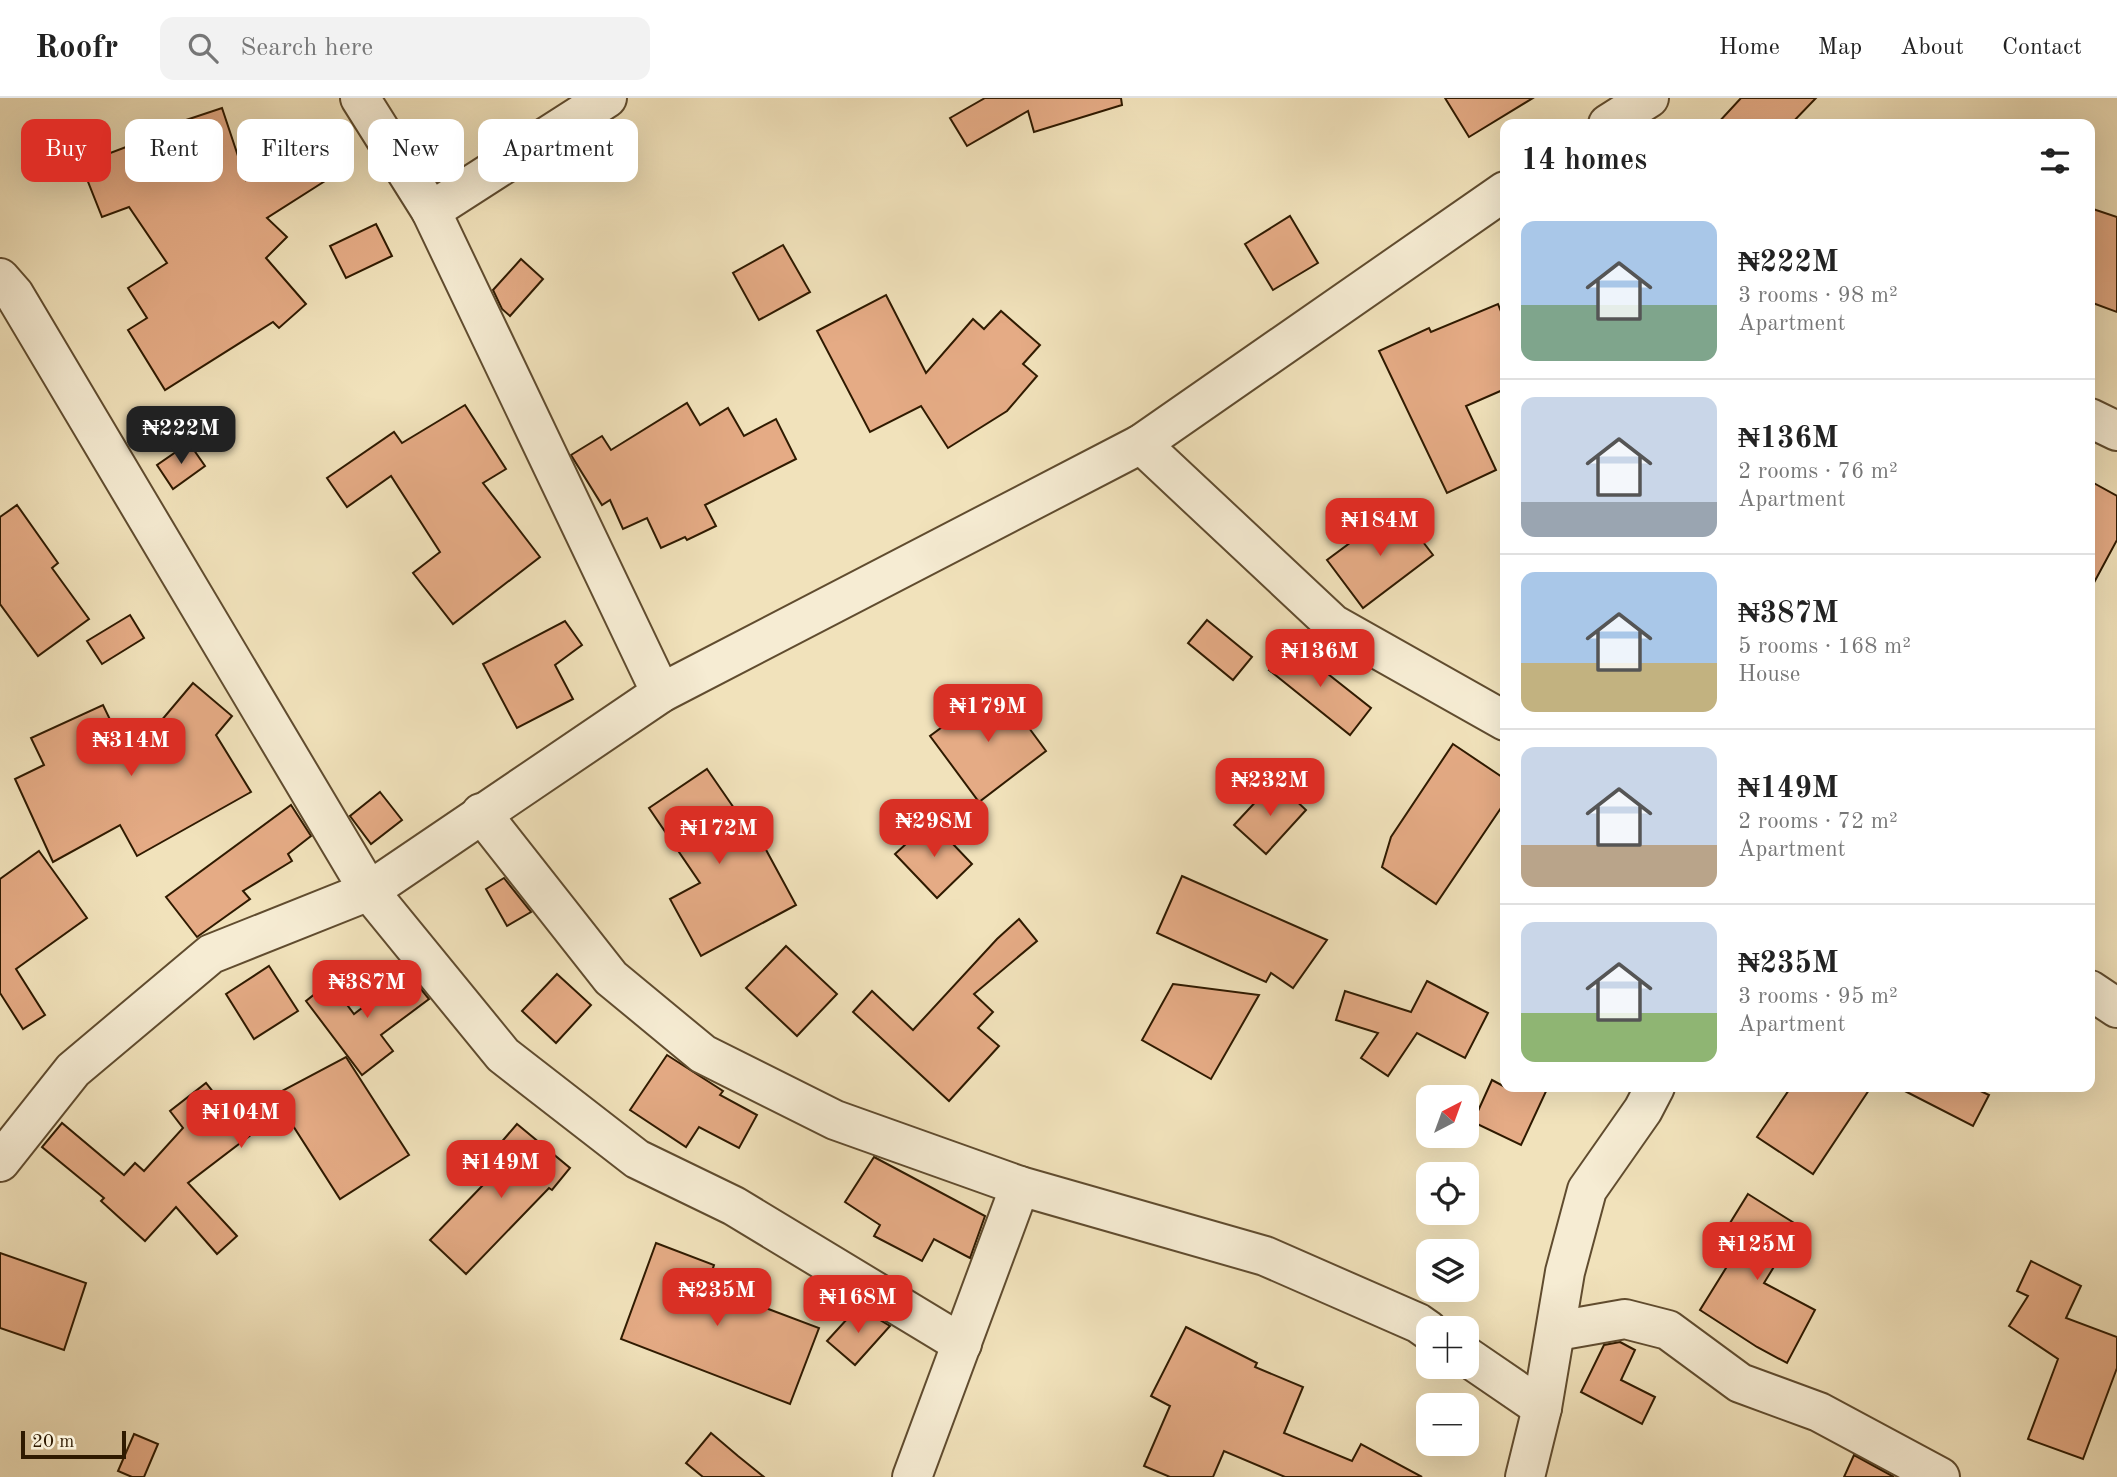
<!DOCTYPE html>
<html lang="en">
<head>
<meta charset="utf-8">
<style>
	body { margin:0; font-family:"Old Standard TT",serif; background:#f2f2f2; color:#222; height:100vh; display:flex; flex-direction:column; font-size:26px; white-space:nowrap }
	* { box-sizing:border-box; margin:0 }
	p { font-size:23px; color:#767676 }
	.icon { flex:none; width:38px; height:38px; fill:none; stroke:currentColor; stroke-width:2; stroke-linecap:round; stroke-linejoin:round }
	.map { position:relative; flex:1; overflow:hidden }
	.drawer { position:absolute; left:1500px; top:21px; width:595px; height:973px; display:flex; flex-direction:column; background:#fff; border-radius:14px; box-shadow:0 7px 28px #0002 }
	.drawer>* { flex:none }
	.banner { position:absolute; left:21px; top:21px; width:665px; height:63px; display:flex; gap:14px }
	.needle { width:46px; rotate:41deg }
	.buttons { position:absolute; left:1416px; top:987px; display:grid; gap:14px }
	.buttons a { display:grid; place-items:center; width:63px; height:63px; border-radius:14px; background:#fff; box-shadow:0 7px 28px #0002; font-size:35px }
	.scale { position:absolute; left:21px; bottom:18px; width:105px; box-sizing:border-box; padding-left:7px; border:4px solid #2f1a00; border-top:0; font-size:19px; line-height:24px; white-space:nowrap; color:#2f1a00; -webkit-text-stroke:5px #f6ecd3; paint-order:stroke }
	.price { position:absolute; translate:-50% -60px; padding:0 16px; border-radius:14px; background:#d93025; color:#fff; font-size:23px; line-height:46px; filter:drop-shadow(0 2px 4px #0008) }
	.price::after { content:''; position:absolute; left:50%; top:42px; width:21px; height:16px; margin-left:-10px; background:inherit; clip-path:polygon(0 0,100% 0,50% 100%) }
	.price.on { background:#222; color:#fff }
	ul { padding:0; list-style:none }
	li { display:flex; align-items:center; gap:21px; height:175px; padding:0 21px }
	li+li { border-top:2px solid #e0e0e0 }
	li span { display:grid; place-items:center; flex:none; width:196px; height:140px; border-radius:14px; color:#555 }
	li>.icon { margin-inline-start:auto }
	span .icon { width:84px; height:84px; fill:#fffc; stroke-width:1 }
	li b { font-size:30px }
	h2 { display:flex; justify-content:space-between; align-items:center; height:84px; padding:0 21px; font-size:30px }
	.chip { padding:0 24px; border-radius:14px; background:#fff; box-shadow:0 7px 28px #0002; font-size:24px; line-height:63px }
	.chip.on { background:#d93025; color:#fff }
	header { display:flex; align-items:center; gap:42px; box-sizing:border-box; height:98px; padding:0 35px; background:#fff; border-bottom:2px solid #e0e0e0 }
	header strong { font-size:33px }
	nav { display:flex; gap:38px; margin-inline-start:auto; font-size:24px }
	.search { width:490px; height:63px; background:#f2f2f2; display:flex; align-items:center; gap:18px; box-sizing:border-box; padding:0 24px; border-radius:14px; color:#767676; font-size:26px }
	.map>svg:first-child { display:block }
	.building { fill:#e5ab85; stroke:#2f1a00; stroke-width:2 }
	.lines { fill:none; stroke-linecap:round; stroke-linejoin:round }
	.minor-casing { stroke:#604c2f; stroke-width:42 }
	.minor { stroke:#f6ecd3; stroke-width:38 }
</style>
</head>
<body>
<header>
<strong>Roofr</strong>
<div class="search"><svg class="icon" aria-label="search" viewBox="0 0 24 24"><circle cx="10" cy="10" r="6"/><path d="M15 15l6 6"/></svg>Search here</div>
<nav><a>Home</a><a>Map</a><a>About</a><a>Contact</a></nav>
</header>
<div class="map">
<svg width="2117" height="1379" viewBox="0 0 2117 1379">
	<rect width="100%" height="100%" fill="#f1e2bb"/>
	<filter id="stains"><feTurbulence type="fractalNoise" baseFrequency=".00286" numOctaves="4"/><feColorMatrix values="0 0 0 0 .2 0 0 0 0 .09 0 0 0 0 .02 0 0 0 .5 -.17"/></filter>
	<radialGradient id="worn" r=".72"><stop offset=".6" stop-color="#630" stop-opacity="0"/><stop offset="1" stop-color="#630" stop-opacity=".3"/></radialGradient>
	<!-- building -->
	<g class="building">
		<path d="M985,0H1121L1122,7L1034,34L1028,13L967,48L950,20Z"/>
		<path d="M1445,0H1533L1469,39Z"/>
		<path d="M1741,0H1816L1791,26H1717Z"/>
		<path d="M222,10L246,82L325,33L347,69L267,120L287,139L266,160L306,206L279,230L273,224L165,292L128,232L147,220L128,190L167,165L129,109L102,119L81,66L163,35L162,30Z"/>
		<path d="M2090,110L2117,119V214L2090,204Z"/>
		<path d="M1290,118L1318,165L1273,192L1245,146Z"/>
		<path d="M376,126L392,158L346,180L330,148Z"/>
		<path d="M783,147L810,194L759,222L733,175Z"/>
		<path d="M521,161L543,181L510,218L502,211L493,192Z"/>
		<path d="M886,197L926,275L973,221L984,231L1001,213L1040,247L1023,266L1037,278L1007,313L948,350L921,308L870,334L817,233Z"/>
		<path d="M1498,206L1505,224V291L1466,308L1496,372L1447,395L1379,253L1429,230L1431,234Z"/>
		<path d="M687,305L700,327L728,310L744,338L776,321L796,361L705,407L716,428L687,442L685,439L661,450L647,420L623,431L610,402L602,407L571,357L602,338L611,352Z"/>
		<path d="M465,307L506,371L483,385L540,459L453,526L413,475L440,454L391,378L347,409L327,380L394,334L402,345Z"/>
		<path d="M189,345L205,368L173,391L157,367Z"/>
		<path d="M2090,383L2117,398V442L2090,492Z"/>
		<path d="M17,407L58,465L52,470L89,521L38,558L0,506V419Z"/>
		<path d="M1397,410L1433,457L1363,510L1327,462Z"/>
		<path d="M130,517L144,540L102,566L87,543Z"/>
		<path d="M1207,522L1252,559L1233,582L1188,545Z"/>
		<path d="M565,523L582,547L555,567L573,601L517,630L483,566Z"/>
		<path d="M1290,546L1371,610L1350,637L1269,572Z"/>
		<path d="M193,585L232,618L216,637L251,694L137,758L120,727L53,764L15,681L44,667L31,640L103,607L129,661Z"/>
		<path d="M998,588L1046,653L979,704L930,638Z"/>
		<path d="M1453,646L1505,681V704L1436,806L1382,769L1391,739Z"/>
		<path d="M707,671L763,752L765,750L796,807L701,858L670,801L700,785L649,710Z"/>
		<path d="M1275,683L1306,712L1266,756L1234,727Z"/>
		<path d="M380,694L402,722L371,746L350,718Z"/>
		<path d="M291,707L311,738L288,756L292,763L243,793L250,801L197,839L166,799Z"/>
		<path d="M931,723L972,766L937,800L895,756Z"/>
		<path d="M39,753L87,820L16,871L45,917L23,931L0,895V781Z"/>
		<path d="M1182,778L1327,842L1293,890L1271,875L1266,884L1157,835Z"/>
		<path d="M504,780L531,814L507,828L486,791Z"/>
		<path d="M1019,821L1037,843L974,896L993,914L978,930L999,948L949,1003L853,914L872,893L913,932L997,841Z"/>
		<path d="M786,848L837,896L797,938L746,890Z"/>
		<path d="M269,868L298,913L254,941L226,896Z"/>
		<path d="M408,875L429,901L381,937L393,953L362,977L306,903L330,884L354,916Z"/>
		<path d="M557,876L591,907L556,945L522,913Z"/>
		<path d="M1427,883L1488,915L1465,960L1417,935L1388,978L1361,960L1378,935L1336,922L1345,893L1411,914Z"/>
		<path d="M1173,886L1259,897L1211,981L1142,942Z"/>
		<path d="M667,957L723,993L720,997L757,1017L739,1050L699,1029L686,1049L630,1012Z"/>
		<path d="M346,959L409,1057L340,1101L288,1020L285,1021L281,1014L188,1085L237,1138L217,1156L176,1109L145,1143L101,1103L104,1100L42,1049L62,1025L124,1077L135,1065L144,1073L183,1030L170,1013L206,985L233,1019Z"/>
		<path d="M1492,982L1505,989H1548L1521,1047L1473,1024Z"/>
		<path d="M1791,989H1871L1813,1076L1757,1039Z"/>
		<path d="M1897,989H1972L1989,997L1973,1028Z"/>
		<path d="M517,1026L570,1070L552,1092L549,1090L466,1176L430,1142L511,1058L498,1048Z"/>
		<path d="M874,1059L985,1118L970,1160L934,1141L922,1163L874,1138L880,1127L845,1104Z"/>
		<path d="M1748,1096L1799,1128L1764,1185L1815,1212L1787,1265L1757,1249L1700,1212L1726,1170L1709,1159Z"/>
		<path d="M656,1145L714,1167L707,1188L819,1230L790,1306L621,1241Z"/>
		<path d="M0,1155L86,1185L64,1252L0,1230Z"/>
		<path d="M2031,1163L2081,1188L2066,1220L2117,1239V1270L2083,1361L2028,1341L2058,1261L2009,1228L2028,1198L2017,1193Z"/>
		<path d="M858,1209L890,1228L855,1267L827,1243Z"/>
		<path d="M1186,1229L1257,1265L1255,1269L1303,1289L1284,1335L1352,1363L1361,1346L1422,1379H1285L1224,1353L1213,1379H1170L1144,1368L1170,1308L1151,1298Z"/>
		<path d="M1620,1244L1635,1252L1621,1282L1655,1299L1642,1326L1581,1294L1604,1247Z"/>
		<path d="M711,1335L738,1358L764,1379H703L686,1365Z"/>
		<path d="M134,1336L158,1346L144,1379H132L118,1373Z"/>
		<path d="M1854,1357L1894,1379H1844Z"/>
	</g>
	<g class="lines">
		<defs>
			<g id="minor">
				<path d="M360,0L431,113L607,0"/>
				<path d="M1608,26L1649,0"/>
				<path d="M431,113L661,595"/>
				<path d="M0,180L14,196L369,793L503,957L637,1061L734,1108L962,1246"/>
				<path d="M2090,320L2117,333"/>
				<path d="M1141,346L1333,526L1505,623"/>
				<path d="M481,715L611,880L703,956L835,1022L1020,1088L1265,1158L1418,1225L1428,1232"/>
				<path d="M2090,892L2117,910"/>
				<path d="M0,1064L73,972L211,856L369,793L661,595L1141,346L1505,93"/>
				<path d="M1557,1233L1625,1221L1668,1232L1740,1285L1819,1314L1940,1379"/>
				<path d="M1466,1258L1542,1310"/>
				<path d="M912,1379L1020,1088"/>
				<path d="M1525,1379L1542,1310L1565,1174L1587,1092L1643,1012L1655,989"/>
			</g>
		</defs>
		<!-- minor casing -->
		<use href="#minor" class="minor-casing"/>
		<!-- minor -->
		<use href="#minor" class="minor"/>
	</g>
	<rect width="100%" height="100%" filter="url(#stains)"/>
	<rect width="100%" height="100%" fill="url(#worn)"/>
</svg>
<div class="buttons">
<a><svg class="needle" viewBox="-14 -14 28 28"><path d="M0-13l5 13h-10z" fill="#e53935"/><path d="M0 13l5-13h-10z" fill="#767676"/></svg></a>
<a><svg class="icon" aria-label="locate" viewBox="0 0 24 24"><circle cx="12" cy="12" r="6"/><path d="M12 2v4M12 18v4M2 12h4M18 12h4"/></svg></a>
<a><svg class="icon" aria-label="layers" viewBox="0 0 24 24"><path d="M12 4l9 5-9 5-9-5zM3 14l9 5 9-5"/></svg></a>
<a>+</a>
<a>−</a>
</div>
<div class="scale">20 m</div>
<b class="price on" style="left:181px;top:368px">₦222M</b>
<b class="price" style="left:1380px;top:460px">₦184M</b>
<b class="price" style="left:1320px;top:591px">₦136M</b>
<b class="price" style="left:988px;top:646px">₦179M</b>
<b class="price" style="left:131px;top:680px">₦314M</b>
<b class="price" style="left:1270px;top:720px">₦232M</b>
<b class="price" style="left:934px;top:761px">₦298M</b>
<b class="price" style="left:719px;top:768px">₦172M</b>
<b class="price" style="left:367px;top:922px">₦387M</b>
<b class="price" style="left:241px;top:1052px">₦104M</b>
<b class="price" style="left:501px;top:1102px">₦149M</b>
<b class="price" style="left:1757px;top:1184px">₦125M</b>
<b class="price" style="left:717px;top:1230px">₦235M</b>
<b class="price" style="left:858px;top:1237px">₦168M</b>
<div class="banner">
<a class="chip on">Buy</a>
<a class="chip">Rent</a>
<a class="chip">Filters</a>
<a class="chip">New</a>
<a class="chip">Apartment</a>
</div>
<section class="drawer">
<h2>14 homes<svg class="icon" aria-label="filters" viewBox="0 0 24 24"><path d="M4 7h16M4 17h16"/><circle cx="9" cy="7" r="2"/><circle cx="15" cy="17" r="2"/></svg></h2>
<ul>
<li><span style="background:linear-gradient(#a9c7e8 60%,#7fa58c 0)"><svg class="icon" aria-label="home" viewBox="0 0 24 24"><path d="M3 11l9-7 9 7M6 9v11h12V9"/></svg></span><div><b>₦222M</b><p>3 rooms · 98 m²</p><p>Apartment</p></div></li>
<li><span style="background:linear-gradient(#c9d6e8 75%,#9aa5b1 0)"><svg class="icon" aria-label="home" viewBox="0 0 24 24"><path d="M3 11l9-7 9 7M6 9v11h12V9"/></svg></span><div><b>₦136M</b><p>2 rooms · 76 m²</p><p>Apartment</p></div></li>
<li><span style="background:linear-gradient(#a9c7e8 65%,#c2b280 0)"><svg class="icon" aria-label="home" viewBox="0 0 24 24"><path d="M3 11l9-7 9 7M6 9v11h12V9"/></svg></span><div><b>₦387M</b><p>5 rooms · 168 m²</p><p>House</p></div></li>
<li><span style="background:linear-gradient(#c9d6e8 70%,#b9a48a 0)"><svg class="icon" aria-label="home" viewBox="0 0 24 24"><path d="M3 11l9-7 9 7M6 9v11h12V9"/></svg></span><div><b>₦149M</b><p>2 rooms · 72 m²</p><p>Apartment</p></div></li>
<li><span style="background:linear-gradient(#c9d6e8 65%,#8fb573 0)"><svg class="icon" aria-label="home" viewBox="0 0 24 24"><path d="M3 11l9-7 9 7M6 9v11h12V9"/></svg></span><div><b>₦235M</b><p>3 rooms · 95 m²</p><p>Apartment</p></div></li>
</ul>
</section>
</div>
</body>
</html>
